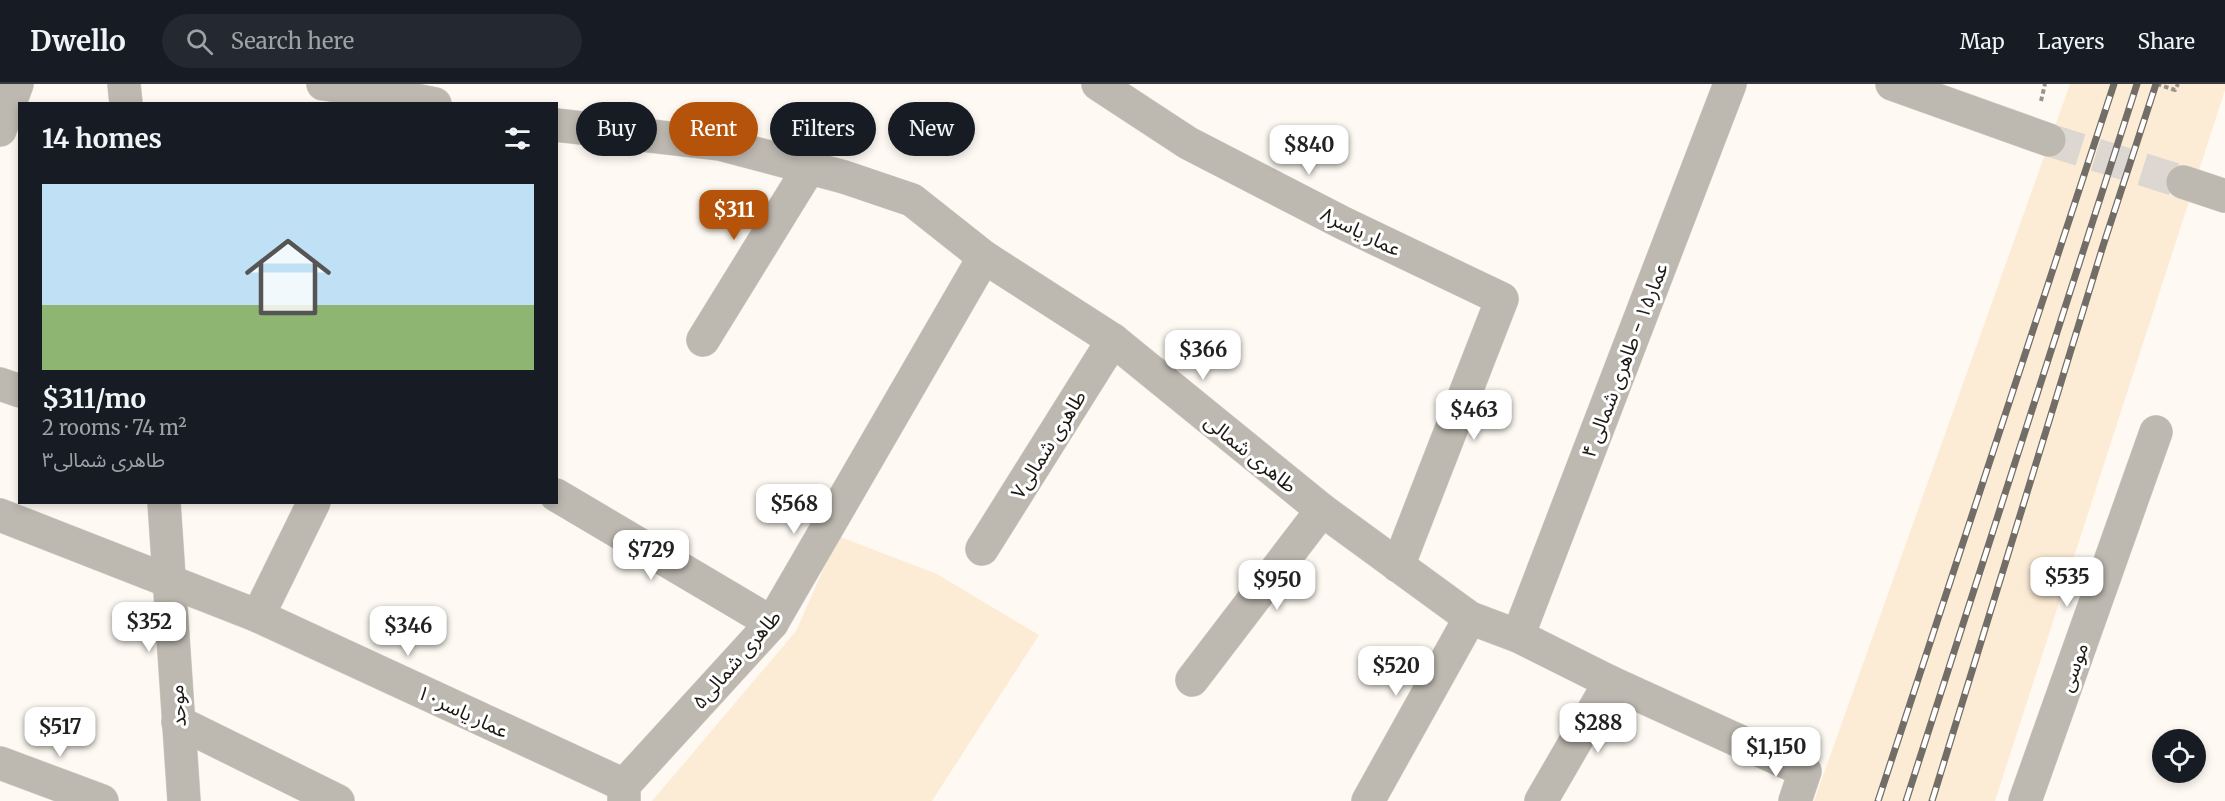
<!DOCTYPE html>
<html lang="en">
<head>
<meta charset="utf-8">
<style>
	body { margin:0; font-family:Merriweather,"Noto Sans Arabic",serif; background:#242831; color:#f1f3f6; height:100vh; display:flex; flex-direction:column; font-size:22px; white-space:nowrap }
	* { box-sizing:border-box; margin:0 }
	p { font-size:20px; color:#9ea1a6 }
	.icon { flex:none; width:33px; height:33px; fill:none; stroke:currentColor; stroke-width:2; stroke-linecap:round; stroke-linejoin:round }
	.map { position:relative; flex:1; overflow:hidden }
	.drawer { position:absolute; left:18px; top:18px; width:540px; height:402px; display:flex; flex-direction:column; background:#171b24; border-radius:0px; box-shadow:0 3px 9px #0003 }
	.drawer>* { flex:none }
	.hud { position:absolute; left:576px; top:18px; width:570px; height:54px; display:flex; gap:12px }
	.tools { position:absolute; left:2152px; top:645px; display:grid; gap:12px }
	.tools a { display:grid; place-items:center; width:54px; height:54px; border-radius:50%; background:#171b24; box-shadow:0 3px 9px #0003; font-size:30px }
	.price { position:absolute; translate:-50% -51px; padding:0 14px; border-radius:12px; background:#fff; color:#222; font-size:20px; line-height:39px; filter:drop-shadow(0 2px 3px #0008) }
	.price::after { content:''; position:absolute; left:50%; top:36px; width:18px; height:14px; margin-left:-9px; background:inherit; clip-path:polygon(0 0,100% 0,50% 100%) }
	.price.active { background:#b45309; color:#fff }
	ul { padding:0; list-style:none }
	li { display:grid; align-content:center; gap:12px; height:318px; padding:0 24px }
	li span { display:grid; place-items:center; height:186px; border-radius:0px; color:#555 }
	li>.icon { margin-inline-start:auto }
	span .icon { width:108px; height:108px; fill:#fffc; stroke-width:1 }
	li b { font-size:26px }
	h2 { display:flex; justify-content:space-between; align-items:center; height:72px; padding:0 24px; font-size:26px }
	.tag { padding:0 21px; border-radius:27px; background:#171b24; box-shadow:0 3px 9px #0003; font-size:21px; line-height:54px }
	.tag.active { background:#b45309; color:#fff }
	header { display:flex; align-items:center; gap:36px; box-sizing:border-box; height:84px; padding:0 30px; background:#171b24; border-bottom:2px solid #363941 }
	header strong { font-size:28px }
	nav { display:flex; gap:33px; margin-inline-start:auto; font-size:21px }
	.search { width:420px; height:54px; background:#242831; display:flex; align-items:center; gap:15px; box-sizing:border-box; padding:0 21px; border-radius:33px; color:#9ea1a6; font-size:22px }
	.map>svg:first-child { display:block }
	.built { fill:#fdecd5 }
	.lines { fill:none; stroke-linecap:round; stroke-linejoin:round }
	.minor-tunnel { stroke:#dcd8d1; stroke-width:33; stroke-dasharray:33 16; stroke-linecap:butt }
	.minor-casing { stroke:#dad6cf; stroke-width:34 }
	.path { stroke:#98948d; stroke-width:4; stroke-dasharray:4.5 3; stroke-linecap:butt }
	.minor { stroke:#bdb8b0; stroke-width:33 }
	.rail-casing { stroke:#726e67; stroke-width:7 }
	.rail { stroke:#fff; stroke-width:4.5; stroke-dasharray:14; stroke-linecap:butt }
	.labels { text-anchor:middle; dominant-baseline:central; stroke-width:6; stroke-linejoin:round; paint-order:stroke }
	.street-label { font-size:20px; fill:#1d1913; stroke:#fff }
</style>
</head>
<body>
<header>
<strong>Dwello</strong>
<div class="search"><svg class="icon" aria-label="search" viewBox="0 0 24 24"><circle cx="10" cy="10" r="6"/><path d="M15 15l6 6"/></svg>Search here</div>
<nav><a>Map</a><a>Layers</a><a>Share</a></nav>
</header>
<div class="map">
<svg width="2225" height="717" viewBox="0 0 2225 717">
	<rect width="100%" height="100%" fill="#fefaf3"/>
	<!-- built -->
	<g class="built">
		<path d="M2070,0H2225V6L1995,717H1814Z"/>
		<path d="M838,452L937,490L1039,551L932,717H652L796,547Z"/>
	</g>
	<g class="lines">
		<!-- minor-tunnel -->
		<path class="minor-tunnel" d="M2049,56L2183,98"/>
		<defs>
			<g id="minor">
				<path d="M124,0L126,20"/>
				<path d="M323,0L366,6L435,20"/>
				<path d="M1098,0L1188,59L1343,139L1502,215L1398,482"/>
				<path d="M1892,0L2049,56"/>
				<path d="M556,41L720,60L844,93L912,116L984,173L1113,256L1322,426L1470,534L1518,552L1610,598L1805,687L1795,717"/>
				<path d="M0,46L17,0"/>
				<path d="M2183,98L2225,112"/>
				<path d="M703,256L809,84"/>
				<path d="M0,300L20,307"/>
				<path d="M556,411L772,539"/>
				<path d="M164,418L184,717"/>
				<path d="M0,431L258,532L624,701"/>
				<path d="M982,465L1113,256"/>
				<path d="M258,532L314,418"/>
				<path d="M1518,552L1730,0"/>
				<path d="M1192,596L1322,426"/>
				<path d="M178,638L338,717"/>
				<path d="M0,679L102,717"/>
				<path d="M624,717V701L772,539L984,173"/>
				<path d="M1368,717L1470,534"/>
				<path d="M1541,717L1610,598"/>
				<path d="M2025,717L2156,348"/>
			</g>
		</defs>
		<!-- minor casing -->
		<use href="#minor" class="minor-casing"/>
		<!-- path -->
		<g class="path">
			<path d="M2157,0L2175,6L2178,0"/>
			<path d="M2041,17L2045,0"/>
		</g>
		<!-- minor -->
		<use href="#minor" class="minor"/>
		<defs>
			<g id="rail">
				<path d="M1878,717L2114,0"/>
				<path d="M1906,717L2137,0"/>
				<path d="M1932,717L2103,162L2156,0"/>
			</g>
		</defs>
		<!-- rail casing -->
		<use href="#rail" class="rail-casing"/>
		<!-- rail -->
		<use href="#rail" class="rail"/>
	</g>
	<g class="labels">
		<!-- street labels -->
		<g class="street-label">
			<text transform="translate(1361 147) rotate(26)">عمار یاسر۸</text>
			<text transform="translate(1624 276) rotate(-69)">عمار۱۵ - طاهری شمالی ۴</text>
			<text transform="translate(1048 360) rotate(-58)">طاهری شمالی۷</text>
			<text transform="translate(1251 369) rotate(39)">طاهری شمالی</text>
			<text transform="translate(736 575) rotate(-49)">طاهری شمالی۵</text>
			<text transform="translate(2073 583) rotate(-70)">موسی</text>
			<text transform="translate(177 622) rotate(-94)">موحد</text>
			<text transform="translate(463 627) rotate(25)">عمار یاسر۱۰</text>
		</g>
	</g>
</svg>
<div class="tools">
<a><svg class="icon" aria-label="locate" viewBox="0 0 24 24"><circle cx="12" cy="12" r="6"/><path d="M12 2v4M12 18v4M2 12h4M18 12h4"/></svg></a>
</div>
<b class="price" style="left:1309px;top:92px">$840</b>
<b class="price active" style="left:734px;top:157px">$311</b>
<b class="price" style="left:1203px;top:297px">$366</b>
<b class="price" style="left:1474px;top:357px">$463</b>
<b class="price" style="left:794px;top:451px">$568</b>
<b class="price" style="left:651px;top:497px">$729</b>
<b class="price" style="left:2067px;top:524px">$535</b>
<b class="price" style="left:1277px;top:527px">$950</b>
<b class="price" style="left:149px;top:569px">$352</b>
<b class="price" style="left:408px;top:573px">$346</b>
<b class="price" style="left:1396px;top:613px">$520</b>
<b class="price" style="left:1598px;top:670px">$288</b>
<b class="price" style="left:60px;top:674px">$517</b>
<b class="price" style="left:1776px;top:694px">$1,150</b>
<div class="hud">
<a class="tag">Buy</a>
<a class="tag active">Rent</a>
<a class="tag">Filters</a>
<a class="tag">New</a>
</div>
<section class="drawer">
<h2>14 homes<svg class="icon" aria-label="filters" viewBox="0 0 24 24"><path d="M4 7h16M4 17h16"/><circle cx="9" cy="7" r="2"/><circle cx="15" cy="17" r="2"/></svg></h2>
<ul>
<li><span style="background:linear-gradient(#bfe0f5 65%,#8fb573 0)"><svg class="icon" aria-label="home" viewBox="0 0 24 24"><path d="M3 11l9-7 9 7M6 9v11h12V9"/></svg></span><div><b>$311/mo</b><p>2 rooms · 74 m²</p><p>طاهری شمالی۳</p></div></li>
</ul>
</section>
</div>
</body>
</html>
